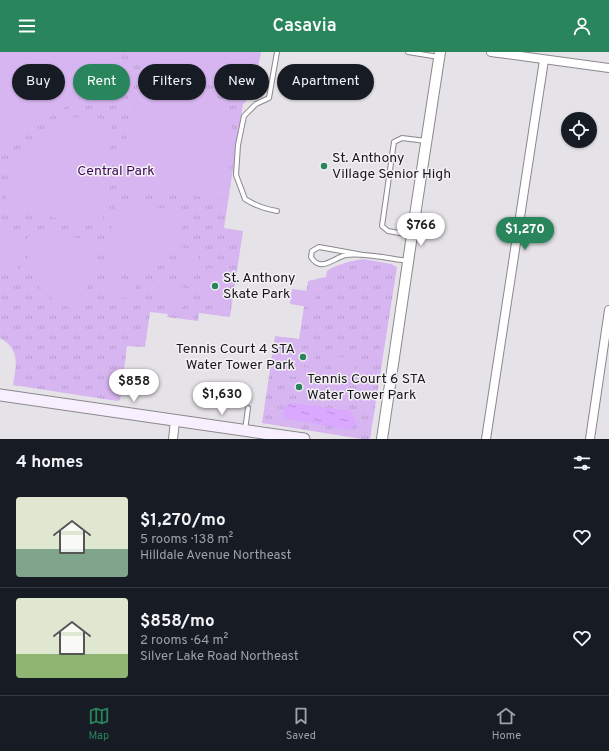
<!DOCTYPE html>
<html lang="en">
<head>
<meta charset="utf-8">
<style>
	body { margin:0; font-family:Overpass,sans-serif; background:#20242c; color:#f1f3f6; height:100vh; display:flex; flex-direction:column; font-size:15px; white-space:nowrap }
	* { box-sizing:border-box; margin:0 }
	p { font-size:13px; color:#9ea1a6 }
	.icon { flex:none; width:22px; height:22px; fill:none; stroke:currentColor; stroke-width:2; stroke-linecap:round; stroke-linejoin:round }
	.map { position:relative; height:387px; overflow:hidden }
	.sheet { display:flex; flex-direction:column; background:#171b24; flex:1 }
	.sheet>* { flex:none }
	.top-card { position:absolute; left:12px; top:12px; width:400px; height:36px; display:flex; gap:8px }
	.fabs { position:absolute; left:561px; top:60px; display:grid; gap:8px }
	.fabs a { display:grid; place-items:center; width:36px; height:36px; border-radius:50%; background:#171b24; box-shadow:0 1px 3px #0004; font-size:20px }
	.price { position:absolute; translate:-50% -34px; padding:0 9px; border-radius:14px; background:#fff; color:#222; font-size:13px; line-height:26px; filter:drop-shadow(0 1px 2px #0008) }
	.price::after { content:''; position:absolute; left:50%; top:24px; width:12px; height:9px; margin-left:-6px; background:inherit; clip-path:polygon(0 0,100% 0,50% 100%) }
	.price.on { background:#28855c; color:#fff }
	ul { padding:0; list-style:none }
	li { display:flex; align-items:center; gap:12px; height:100px; padding:0 16px }
	li+li { border-top:1px solid #363941 }
	li span { display:grid; place-items:center; flex:none; width:112px; height:80px; border-radius:4px; color:#555 }
	li>.icon { margin-inline-start:auto }
	span .icon { width:48px; height:48px; fill:#fffc; stroke-width:1 }
	li b { font-size:17px }
	h2 { display:flex; justify-content:space-between; align-items:center; height:48px; padding:0 16px; font-size:17px }
	.pill { padding:0 14px; border-radius:18px; background:#171b24; box-shadow:0 1px 3px #0004; font-size:14px; line-height:36px }
	.pill.on { background:#28855c; color:#fff }
	header { display:flex; justify-content:space-between; align-items:center; height:52px; padding:0 16px; background:#28855c; color:#fff; font-size:18px; font-weight:600 }
	.tabs { display:flex; justify-content:space-around; align-items:center; height:56px; border-top:1px solid #363941; background:#171b24; font-size:11px; color:#9ea1a6 }
	.tabs a { display:grid; justify-items:center; gap:2px }
	.tabs .on { color:#28855c }
	.map>svg:first-child { display:block }
	.park { fill:url(#park-tufts) }
	.garden { fill:#d7b5f0 }
	.water { fill:url(#water-ripples) }
	.lines { fill:none; stroke-linecap:round; stroke-linejoin:round }
	.service-casing { stroke:#8a888c; stroke-width:6 }
	.minor-casing { stroke:#8a888c; stroke-width:10 }
	.tertiary-casing { stroke:#8a888c; stroke-width:12 }
	.secondary-casing { stroke:#8a888c; stroke-width:13 }
	.service { stroke:#fff; stroke-width:4 }
	.minor { stroke:#fff; stroke-width:8 }
	.tertiary { stroke:#fff; stroke-width:10 }
	.secondary { stroke:#f7effd; stroke-width:11 }
	.poi-dot { fill:#28855c; stroke:#f3f0f5; stroke-width:1.5 }
	.labels { text-anchor:middle; dominant-baseline:central; stroke-width:3; stroke-linejoin:round; paint-order:stroke }
	.poi-label { font-size:14px; fill:#191819; stroke:#f3f0f5; text-anchor:start }
	.park-label { font-size:14px; fill:#3d0b57; stroke:#f3f0f5 }
</style>
</head>
<body>
<header><svg class="icon" aria-label="menu" viewBox="0 0 24 24"><path d="M4 6h16M4 12h16M4 18h16"/></svg>Casavia<svg class="icon" aria-label="person" viewBox="0 0 24 24"><circle cx="12" cy="8" r="4"/><path d="M4 21q1-7 8-7t8 7"/></svg></header>
<div class="map">
<svg width="609" height="387" viewBox="0 0 609 387">
	<defs>
		<pattern id="park-tufts" width="24" height="20" patternUnits="userSpaceOnUse"><rect width="24" height="20" fill="#d7b5f0"/><path d="M3 7l-1-3M5 7V3M7 7l1-3M15 17l-1-3M17 17v-4M19 17l1-3" fill="none" stroke="#b89bcd"/></pattern>
		<pattern id="water-ripples" width="26" height="14" patternUnits="userSpaceOnUse"><rect width="26" height="14" fill="#daa8fe"/><path d="M2 4q2-2 4 0t4 0M15 11q2-2 4 0t4 0" fill="none" stroke="#ba90d9"/></pattern>
	</defs>
	<rect width="100%" height="100%" fill="#e6e3e8"/>
	<!-- park -->
	<g class="park">
		<path d="M0,0H261L253,43L243,52L224,176L243,179L230,265L199,261L198,269L167,265L168,262L150,260L145,295L127,294L120,348L117,349L13,333C16,313 21,298 0,286Z"/>
		<path d="M363,207L391,212L397,215L370,387H362L262,371L275,284L299,287L308,229L326,225L327,219C337,212 351,209 363,207Z"/>
	</g>
	<!-- garden -->
	<g class="garden">
		<path d="M0,0H114V2L112,15L108,23L103,29L87,41L6,94L0,96Z"/>
		<path d="M144,0H258L251,38L141,19Z"/>
		<path d="M141,28L192,37L205,42L217,51L226,62L232,75L234,96L224,147L123,136L117,126Z"/>
		<path d="M85,63L111,69L108,127L103,168L97,173L5,157C6,138 6,117 16,101L70,67Z"/>
		<path d="M121,148L147,154L186,159C182,190 161,216 128,219C120,219 112,218 104,217L115,153Z"/>
		<path d="M0,181L23,186L16,223L0,220Z"/>
		<path d="M43,182L65,184L93,188L98,194L92,223L78,258C43,251 23,220 27,185L34,183Z"/>
		<path d="M182,195L200,199L194,226L176,222Z"/>
		<path d="M208,216L228,219L222,253L202,250Z"/>
		<path d="M109,224L137,229L134,248L106,243Z"/>
		<path d="M159,231L187,236L183,255L156,249Z"/>
		<path d="M292,237L317,240L314,256L290,252Z"/>
		<path d="M291,298L315,301L314,312L290,309Z"/>
		<path d="M332,304L356,307L354,318L330,315Z"/>
		<path d="M289,313L313,316L312,327L288,324Z"/>
		<path d="M330,319L354,322L352,333L328,330Z"/>
		<path d="M287,328L311,331L310,343L286,339Z"/>
		<path d="M328,333L352,337L350,348L326,345Z"/>
	</g>
	<!-- water -->
	<path class="water" d="M290,351L352,359L357,373L349,378L284,366L283,356Z"/>
	<g class="lines">
		<defs>
			<g id="service">
				<path d="M277,0L269,46L256,52L244,64L238,93L236,123L245,147C256,154 264,157 277,159"/>
				<path d="M408,0L439,5"/>
				<path d="M411,183L388,179L382,174L394,90L402,86L426,89"/>
				<path d="M363,203L319,195L312,199L311,205C321,221 333,206 346,203C362,200 391,207 408,209"/>
				<path d="M245,378L248,356"/>
			</g>
			<g id="minor">
				<path d="M491,0L609,16"/>
				<path d="M173,387L175,369"/>
				<path d="M486,387L544,8"/>
				<path d="M590,387L609,258"/>
			</g>
			<path id="tertiary" d="M382,387L412,183L440,0"/>
			<path id="secondary" d="M0,343L304,387"/>
		</defs>
		<!-- service casing -->
		<use href="#service" class="service-casing"/>
		<!-- minor casing -->
		<use href="#minor" class="minor-casing"/>
		<!-- tertiary casing -->
		<use href="#tertiary" class="tertiary-casing"/>
		<!-- secondary casing -->
		<use href="#secondary" class="secondary-casing"/>
		<!-- service -->
		<use href="#service" class="service"/>
		<!-- minor -->
		<use href="#minor" class="minor"/>
		<!-- tertiary -->
		<use href="#tertiary" class="tertiary"/>
		<!-- secondary -->
		<use href="#secondary" class="secondary"/>
	</g>
	<!-- markers -->
	<g class="poi-dot">
		<circle cx="324" cy="114" r="4"/>
		<circle cx="215" cy="234" r="4"/>
		<circle cx="303" cy="305" r="4"/>
		<circle cx="299" cy="335" r="4"/>
	</g>
	<g class="labels">
		<!-- poi labels -->
		<g class="poi-label">
			<text x="332" y="106">St. Anthony<tspan x="332" dy="16">Village Senior High</tspan></text>
			<text x="223" y="226">St. Anthony<tspan x="223" dy="16">Skate Park</tspan></text>
			<text x="295" y="297" text-anchor="end">Tennis Court 4 STA<tspan x="295" dy="16">Water Tower Park</tspan></text>
			<text x="307" y="327">Tennis Court 6 STA<tspan x="307" dy="16">Water Tower Park</tspan></text>
		</g>
		<!-- park labels -->
		<g class="park-label">
			<text x="116" y="119">Central Park</text>
		</g>
	</g>
</svg>
<div class="fabs">
<a><svg class="icon" aria-label="locate" viewBox="0 0 24 24"><circle cx="12" cy="12" r="6"/><path d="M12 2v4M12 18v4M2 12h4M18 12h4"/></svg></a>
</div>
<b class="price" style="left:421px;top:195px">$766</b>
<b class="price on" style="left:525px;top:199px">$1,270</b>
<b class="price" style="left:134px;top:351px">$858</b>
<b class="price" style="left:222px;top:364px">$1,630</b>
<div class="top-card">
<a class="pill">Buy</a>
<a class="pill on">Rent</a>
<a class="pill">Filters</a>
<a class="pill">New</a>
<a class="pill">Apartment</a>
</div>
</div>
<section class="sheet">
<h2>4 homes<svg class="icon" aria-label="filters" viewBox="0 0 24 24"><path d="M4 7h16M4 17h16"/><circle cx="9" cy="7" r="2"/><circle cx="15" cy="17" r="2"/></svg></h2>
<ul>
<li><span style="background:linear-gradient(#dfe7d0 65%,#7fa58c 0)"><svg class="icon" aria-label="home" viewBox="0 0 24 24"><path d="M3 11l9-7 9 7M6 9v11h12V9"/></svg></span><div><b>$1,270/mo</b><p>5 rooms · 138 m²</p><p>Hilldale Avenue Northeast</p></div><svg class="icon" aria-label="heart" viewBox="0 0 24 24"><path d="M12 20l-8-8c-3-5 5-10 8-4 3-6 11-1 8 4z"/></svg></li>
<li><span style="background:linear-gradient(#dfe7d0 70%,#8fb573 0)"><svg class="icon" aria-label="home" viewBox="0 0 24 24"><path d="M3 11l9-7 9 7M6 9v11h12V9"/></svg></span><div><b>$858/mo</b><p>2 rooms · 64 m²</p><p>Silver Lake Road Northeast</p></div><svg class="icon" aria-label="heart" viewBox="0 0 24 24"><path d="M12 20l-8-8c-3-5 5-10 8-4 3-6 11-1 8 4z"/></svg></li>
</ul>
</section>
<nav class="tabs">
<a class="on"><svg class="icon" aria-label="map" viewBox="0 0 24 24"><path d="M3 6l6-2 6 2 6-2v14l-6 2-6-2-6 2zM9 4v14M15 6v14"/></svg>Map</a>
<a><svg class="icon" aria-label="saved" viewBox="0 0 24 24"><path d="M7 4h10v16l-5-4-5 4z"/></svg>Saved</a>
<a><svg class="icon" aria-label="home" viewBox="0 0 24 24"><path d="M3 11l9-7 9 7M6 9v11h12V9"/></svg>Home</a>
</nav>
</body>
</html>
